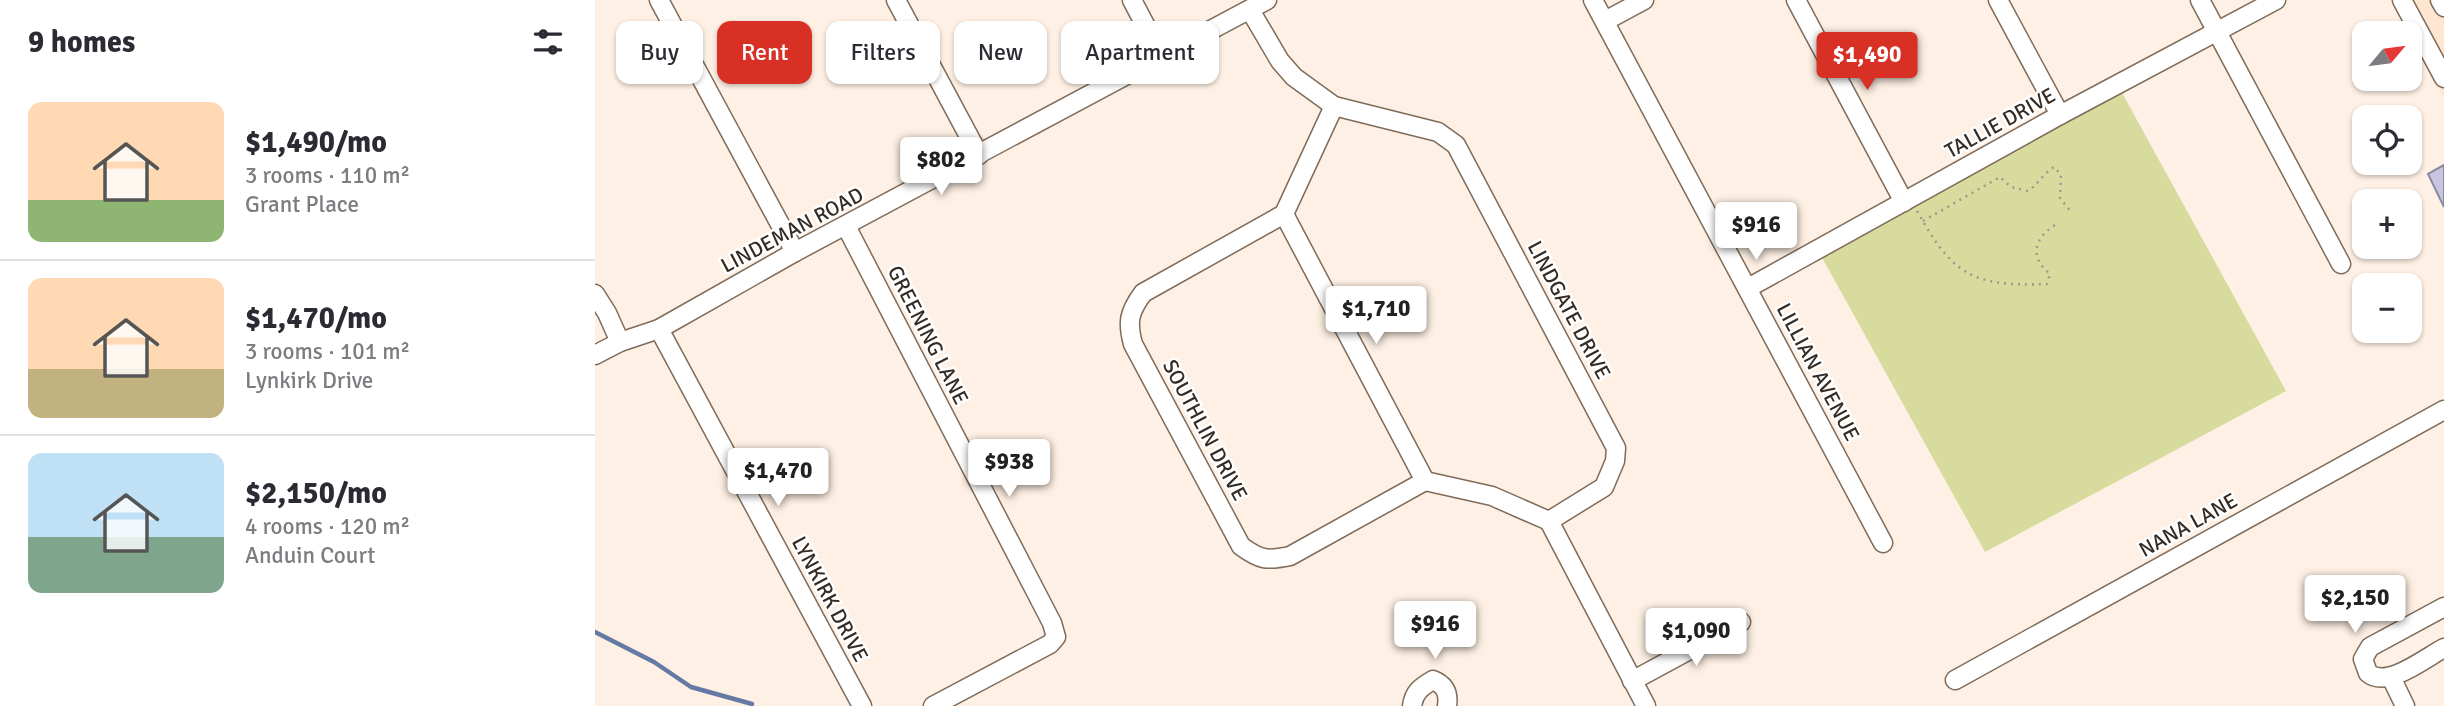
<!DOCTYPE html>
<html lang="en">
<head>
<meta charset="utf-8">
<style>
	body { margin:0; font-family:Signika,sans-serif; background:#f2f2f3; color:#2b2b33; height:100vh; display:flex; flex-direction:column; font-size:26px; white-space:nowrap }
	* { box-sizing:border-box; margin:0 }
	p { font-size:23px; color:#7c7c81 }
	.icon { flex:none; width:38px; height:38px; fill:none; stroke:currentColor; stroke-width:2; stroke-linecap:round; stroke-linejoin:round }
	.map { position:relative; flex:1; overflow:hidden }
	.drawer { display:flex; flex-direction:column; background:#fff; width:595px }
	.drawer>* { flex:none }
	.hud { position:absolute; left:21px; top:21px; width:665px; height:63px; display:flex; gap:14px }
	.needle { width:46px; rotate:61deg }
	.controls { position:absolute; left:1757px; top:21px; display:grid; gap:14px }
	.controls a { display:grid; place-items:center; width:70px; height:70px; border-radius:14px; background:#fff; box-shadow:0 2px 5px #0004; font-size:35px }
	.price { position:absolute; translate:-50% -60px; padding:0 16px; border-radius:7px; background:#fff; color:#222; font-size:23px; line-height:46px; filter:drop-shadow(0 2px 4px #0008) }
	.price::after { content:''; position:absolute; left:50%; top:42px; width:21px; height:16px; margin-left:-10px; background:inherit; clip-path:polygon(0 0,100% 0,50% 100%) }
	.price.current { background:#d93025; color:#fff }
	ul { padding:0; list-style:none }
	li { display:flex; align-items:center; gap:21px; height:175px; padding:0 28px }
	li+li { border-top:2px solid #e1e1e2 }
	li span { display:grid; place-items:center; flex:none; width:196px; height:140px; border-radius:14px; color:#555 }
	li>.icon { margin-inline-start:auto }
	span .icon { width:84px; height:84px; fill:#fffc; stroke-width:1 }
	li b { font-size:30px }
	h2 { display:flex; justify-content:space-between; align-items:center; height:84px; padding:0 28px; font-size:30px }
	.pill { padding:0 24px; border-radius:14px; background:#fff; box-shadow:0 2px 5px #0004; font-size:24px; line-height:63px }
	.pill.current { background:#d93025; color:#fff }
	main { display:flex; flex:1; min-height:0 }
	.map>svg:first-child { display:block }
	.built { fill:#fee6d1 }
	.green { fill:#d7db9e }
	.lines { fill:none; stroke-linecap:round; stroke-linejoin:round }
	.stream { stroke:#6479a3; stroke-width:4.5 }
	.building { fill:#c8c5e0; stroke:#8b89a2; stroke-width:2 }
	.minor-casing { stroke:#7f6b59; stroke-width:21 }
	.path { stroke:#a2978d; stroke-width:2.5; stroke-dasharray:2 5; stroke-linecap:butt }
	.minor { stroke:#fff; stroke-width:18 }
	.labels { text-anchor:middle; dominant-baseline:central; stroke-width:5; stroke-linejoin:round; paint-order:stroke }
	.street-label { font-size:21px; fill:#342b24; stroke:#fff }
</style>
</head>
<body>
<main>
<section class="drawer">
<h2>9 homes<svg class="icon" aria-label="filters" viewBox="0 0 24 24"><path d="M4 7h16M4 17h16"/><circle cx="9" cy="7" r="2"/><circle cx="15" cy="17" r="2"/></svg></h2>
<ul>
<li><span style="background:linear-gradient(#ffd9b3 70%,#8fb573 0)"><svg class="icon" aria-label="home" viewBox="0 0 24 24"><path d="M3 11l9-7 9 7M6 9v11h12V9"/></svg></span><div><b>$1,490/mo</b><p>3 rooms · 110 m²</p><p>Grant Place</p></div></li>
<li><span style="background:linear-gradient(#ffd9b3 65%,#c2b280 0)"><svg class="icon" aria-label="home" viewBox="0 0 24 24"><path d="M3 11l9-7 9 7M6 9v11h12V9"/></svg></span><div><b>$1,470/mo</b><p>3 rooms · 101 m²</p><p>Lynkirk Drive</p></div></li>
<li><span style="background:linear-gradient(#bfe0f5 60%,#7fa58c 0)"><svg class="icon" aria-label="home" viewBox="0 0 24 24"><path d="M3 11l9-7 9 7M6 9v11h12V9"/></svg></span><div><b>$2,150/mo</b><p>4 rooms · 120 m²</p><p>Anduin Court</p></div></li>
</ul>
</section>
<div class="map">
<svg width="1849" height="706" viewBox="0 0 1849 706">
	<rect width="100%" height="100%" fill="#fef0e4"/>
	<!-- built -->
	<path class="built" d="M1796,0H1849V99L1815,33Z"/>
	<!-- green -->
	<path class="green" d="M1526,91L1691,391L1390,552L1225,254Z"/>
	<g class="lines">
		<!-- stream -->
		<path class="stream" d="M0,632L59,662L96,687L157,704"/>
	</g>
	<!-- building -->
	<path class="building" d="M1849,165V207L1833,174Z"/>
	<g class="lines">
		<defs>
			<g id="minor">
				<path d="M64,0L200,252"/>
				<path d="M301,0L384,155"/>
				<path d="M537,0L567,57"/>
				<path d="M998,0L1288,543"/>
				<path d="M1201,0L1309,202"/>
				<path d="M1403,0L1465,115"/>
				<path d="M1605,0L1746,264"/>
				<path d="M1807,0L1849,78"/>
				<path d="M1845,0L1849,7"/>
				<path d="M655,10L685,61L699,77L739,106L843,132L861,145L1021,448L1020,461L1009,487L954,521L1051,706"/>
				<path d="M1010,21L1049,0"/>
				<path d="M739,106L689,214L830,481L897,496L954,521"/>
				<path d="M689,214L548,293C534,312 532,322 538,344L646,546C665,560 672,561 695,556L830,481"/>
				<path d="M251,226L457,623L461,637L455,644L338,706"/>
				<path d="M1153,288L1465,115L1681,0"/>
				<path d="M0,294L12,313L25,342"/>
				<path d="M64,329L267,706"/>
				<path d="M0,355L25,342L64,329L200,252L672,0"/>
				<path d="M1849,607L1775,647L1768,659L1773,673C1792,689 1830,658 1849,648"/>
				<path d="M1796,677L1810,706"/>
				<path d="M1360,680L1849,410"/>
				<path d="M1037,681L1146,622"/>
				<path d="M817,706C819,692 826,687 838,680C850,685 854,693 852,706"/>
			</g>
		</defs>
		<!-- minor casing -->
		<use href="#minor" class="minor-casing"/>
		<!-- path -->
		<g class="path">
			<path d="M1322,211C1358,275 1377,287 1452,284L1455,274C1434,257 1439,238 1460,225"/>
			<path d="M1328,221L1405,177L1416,187L1433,191C1443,184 1449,173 1459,167L1466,175L1465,198L1477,213"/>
		</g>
		<!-- minor -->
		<use href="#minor" class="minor"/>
	</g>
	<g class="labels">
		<!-- street labels -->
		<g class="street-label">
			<text transform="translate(1405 123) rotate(-29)">TALLIE DRIVE</text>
			<text transform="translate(197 230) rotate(-28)">LINDEMAN ROAD</text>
			<text transform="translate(974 310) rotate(62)">LINDGATE DRIVE</text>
			<text transform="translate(333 335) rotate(63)">GREENING LANE</text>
			<text transform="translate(1223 372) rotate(62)">LILLIAN AVENUE</text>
			<text transform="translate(610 430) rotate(62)">SOUTHLIN DRIVE</text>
			<text transform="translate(1593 525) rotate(-29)">NANA LANE</text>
			<text transform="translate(235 599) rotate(62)">LYNKIRK DRIVE</text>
		</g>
	</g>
</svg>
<div class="controls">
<a><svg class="needle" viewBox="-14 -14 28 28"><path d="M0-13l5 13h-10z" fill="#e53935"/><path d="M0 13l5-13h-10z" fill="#7c7c81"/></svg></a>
<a><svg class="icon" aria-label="locate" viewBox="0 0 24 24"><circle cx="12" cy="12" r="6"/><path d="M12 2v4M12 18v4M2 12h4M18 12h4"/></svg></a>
<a>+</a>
<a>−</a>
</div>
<b class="price current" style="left:1272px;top:92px">$1,490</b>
<b class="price" style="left:346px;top:197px">$802</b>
<b class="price" style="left:1161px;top:262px">$916</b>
<b class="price" style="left:781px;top:346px">$1,710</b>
<b class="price" style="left:414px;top:499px">$938</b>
<b class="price" style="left:183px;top:508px">$1,470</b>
<b class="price" style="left:1760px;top:635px">$2,150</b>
<b class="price" style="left:840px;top:661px">$916</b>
<b class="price" style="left:1101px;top:668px">$1,090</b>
<div class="hud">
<a class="pill">Buy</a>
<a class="pill current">Rent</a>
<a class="pill">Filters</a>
<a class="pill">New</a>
<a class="pill">Apartment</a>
</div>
</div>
</main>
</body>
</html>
